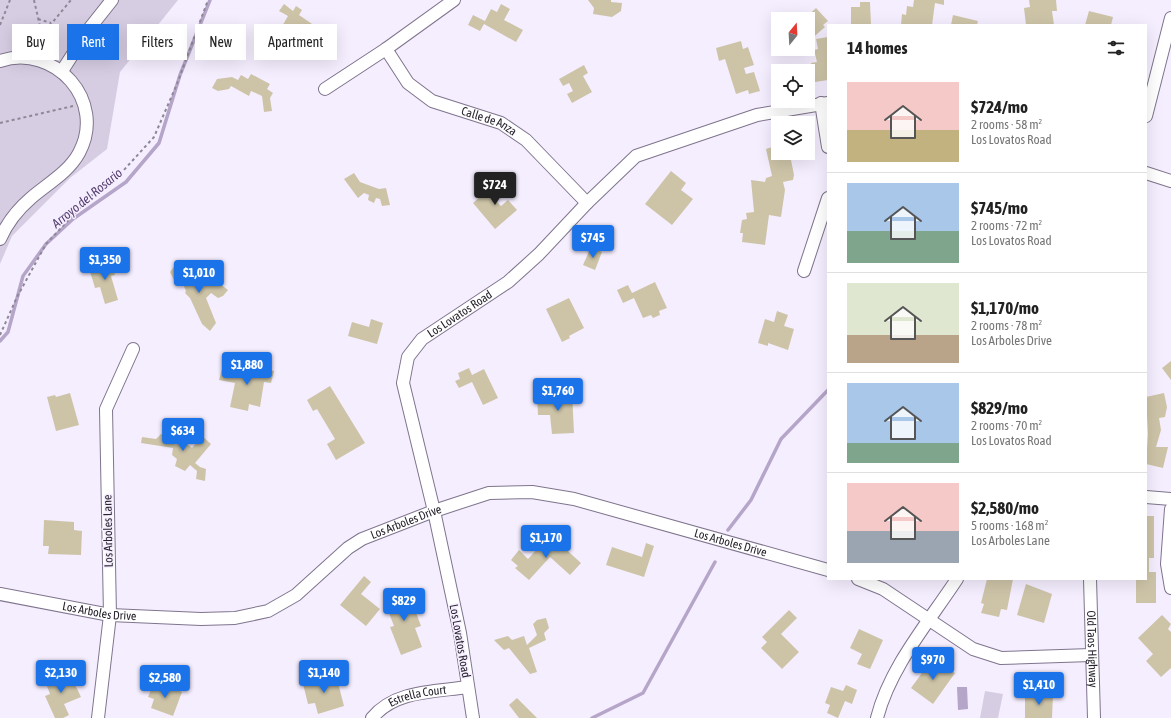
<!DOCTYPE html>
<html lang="en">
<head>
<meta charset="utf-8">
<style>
	body { margin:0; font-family:"Asap Condensed",sans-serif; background:#f6f6f6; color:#222; height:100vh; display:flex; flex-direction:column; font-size:15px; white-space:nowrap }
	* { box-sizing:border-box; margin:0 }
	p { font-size:13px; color:#767676 }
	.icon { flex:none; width:22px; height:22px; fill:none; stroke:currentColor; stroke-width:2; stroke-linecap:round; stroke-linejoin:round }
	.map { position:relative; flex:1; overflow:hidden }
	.details { position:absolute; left:827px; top:24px; width:320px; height:556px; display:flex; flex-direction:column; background:#fff; border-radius:0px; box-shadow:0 4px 16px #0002 }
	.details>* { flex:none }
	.hud { position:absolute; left:12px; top:24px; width:380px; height:36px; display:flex; gap:8px }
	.needle { width:26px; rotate:18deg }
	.fabs { position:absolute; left:771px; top:12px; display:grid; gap:8px }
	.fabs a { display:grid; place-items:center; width:44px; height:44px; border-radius:0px; background:#fff; box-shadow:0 4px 16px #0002; font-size:20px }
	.price { position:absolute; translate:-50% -34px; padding:0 9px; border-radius:4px; background:#1a73e8; color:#fff; font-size:13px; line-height:26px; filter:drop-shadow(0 1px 2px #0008) }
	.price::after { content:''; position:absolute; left:50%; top:24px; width:12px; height:9px; margin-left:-6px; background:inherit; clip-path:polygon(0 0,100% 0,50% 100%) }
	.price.active { background:#222; color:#fff }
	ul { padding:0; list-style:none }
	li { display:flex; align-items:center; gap:12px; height:100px; padding:0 20px }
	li+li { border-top:1px solid #e0e0e0 }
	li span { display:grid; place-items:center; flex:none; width:112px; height:80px; border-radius:0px; color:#555 }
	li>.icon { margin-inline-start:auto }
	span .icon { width:48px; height:48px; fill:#fffc; stroke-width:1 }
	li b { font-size:17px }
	h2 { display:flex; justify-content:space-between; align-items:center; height:48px; padding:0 20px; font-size:17px }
	.chip { padding:0 14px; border-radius:0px; background:#fff; box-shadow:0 4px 16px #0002; font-size:14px; line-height:36px }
	.chip.active { background:#1a73e8; color:#fff }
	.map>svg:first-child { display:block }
	.green { fill:#d6cde3 }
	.water { fill:#b5a5c8 }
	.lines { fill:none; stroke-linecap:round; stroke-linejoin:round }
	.stream { stroke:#b5a5c8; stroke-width:3.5 }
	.building { fill:#cdc4a8 }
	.minor-casing { stroke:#7f748d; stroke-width:14 }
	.path { stroke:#8e8896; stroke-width:2; stroke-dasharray:3 3; stroke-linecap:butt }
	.minor { stroke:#fff; stroke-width:12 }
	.labels { text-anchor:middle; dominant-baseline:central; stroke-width:3; stroke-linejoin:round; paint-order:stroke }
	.street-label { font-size:12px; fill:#28232d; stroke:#f5eeff }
	.water-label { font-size:13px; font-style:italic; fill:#563f70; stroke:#f5eeff }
</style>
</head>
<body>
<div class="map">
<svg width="1171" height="718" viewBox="0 0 1171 718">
	<rect width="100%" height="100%" fill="#f5eeff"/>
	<!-- green -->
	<g class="green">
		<path d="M0,0H178L120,72L107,149L70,178L12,236L0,264Z"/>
		<path d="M985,691L1003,694L998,718H980Z"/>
	</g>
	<!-- water -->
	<path class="water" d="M957,687H967L968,709L958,710Z"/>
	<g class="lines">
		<!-- stream -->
		<g class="stream">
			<path d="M0,341L8,332L23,276L46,244L73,219L126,182L159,143L180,75L210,0"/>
			<path d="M728,530L751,500L781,439L828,390"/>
			<path d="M592,718L643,693L715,562"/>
		</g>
	</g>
	<!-- building -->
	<g class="building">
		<path d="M588,0H611V2L622,3L621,11L612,17L593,14L594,8Z"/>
		<path d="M914,0H944V5L935,3L932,25H901L902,14L906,15L907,6L913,7Z"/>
		<path d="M1029,0H1056L1057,11H1052L1054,25H1026L1024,8L1030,7Z"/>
		<path d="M860,2H870L871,25H851V7H860Z"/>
		<path d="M284,4L293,11L296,6L302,10L299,15L315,26L308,36L314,39L309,47L304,43L297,53L274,40L288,16L279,11Z"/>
		<path d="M501,4L510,9L504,20L523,30L516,42L484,24L480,31L468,25L473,15L485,21L491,9L497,12Z"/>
		<path d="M816,8L828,21L823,25L825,27L809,41L808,19H804Z"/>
		<path d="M1089,11L1113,17L1111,25H1085Z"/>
		<path d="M953,15L978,21L977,25H951Z"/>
		<path d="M828,37V80L815,82L811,63L817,62L814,50L818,49L816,39Z"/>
		<path d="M741,41L743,49L748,47L754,65L744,68L746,74L754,72L760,91L749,94L748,90L736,94L725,59L719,61L716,48Z"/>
		<path d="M584,65L588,73L583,76L592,92L572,103L567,94L573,91L569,83L563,86L559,79Z"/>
		<path d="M251,74L270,84L267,89L273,93L270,98L272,111L264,112L262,96L251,91L249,96L231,86L229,89L218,91L212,88L217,79L232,77L238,80L241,75L248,79Z"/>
		<path d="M778,145V153H785L787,160H791L794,175L793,180L783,182L785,190L781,217L769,215L765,245L742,242L743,233H740L742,220L747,219L746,213L754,212L751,180L765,182L766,178L772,176L766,149Z"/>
		<path d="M671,171L686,183L681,190L693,199L672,225L645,204Z"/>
		<path d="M354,173L360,182L379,189L386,188L390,205L382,206L380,199L376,198L374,203L368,200L369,195L364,193L358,198L344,179Z"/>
		<path d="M498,181L506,191L495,200L501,206L508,200L517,210L495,229L473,203Z"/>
		<path d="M591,247L602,252L595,270L583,265Z"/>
		<path d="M111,262L115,275L111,276L118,300L105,304L100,287L95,288L89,268Z"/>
		<path d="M176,264L195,278L198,285L211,277L228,290L223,296L218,298L211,293L206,298L216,323L210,331L202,324L190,298L185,293L186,291L183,284L179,286L176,284L170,272Z"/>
		<path d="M655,282L667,308L659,311L660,315L653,318L651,315L643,318L634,298L623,303L617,290L628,285L632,293Z"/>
		<path d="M569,298L584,328L569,336L570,338L562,342L546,309Z"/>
		<path d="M777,311L788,315L784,326L794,329L788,350L768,343V346L758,343L765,319L774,322Z"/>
		<path d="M371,319L383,323L377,344L348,336L352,322L369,327Z"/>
		<path d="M1171,361V380L1162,368Z"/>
		<path d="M250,367L274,371L271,383L264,382L260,407L249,404L248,411L230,407L235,383L219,380L222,369L248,374Z"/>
		<path d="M469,368L472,375L484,369L498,398L483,405L472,382L459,388L455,381L460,379L458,373Z"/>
		<path d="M330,386L365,443L336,460L327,444L335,439L317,409L313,411L307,400Z"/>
		<path d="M572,392L574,433L552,434L550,415H538L537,397L549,396V403H554L553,393Z"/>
		<path d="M70,393L79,425L56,431L47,397L55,395L56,397Z"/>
		<path d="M1164,393L1167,407L1165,417L1159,418L1161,430L1156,447H1168L1163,468L1146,464L1148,434L1146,397Z"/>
		<path d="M161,434L171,436V440L176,445L181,439L192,448L202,436L211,444L195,463L200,467L206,469L205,481L196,479L197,471L190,465L185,471L175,466L177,459L172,455L173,448L141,443L142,437L156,439Z"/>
		<path d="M1146,516H1154V558H1149V572H1156V603H1136V579H1146Z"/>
		<path d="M44,520L74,522V530L82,531L81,555L48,554L49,546H43Z"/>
		<path d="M550,535L581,563L570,575L550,557L529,580L515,568L518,566L511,560L519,550L528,559Z"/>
		<path d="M646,543L654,546L644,577L606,565L612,547L642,557Z"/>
		<path d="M364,576L371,582L361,594L380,609L366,626L340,605Z"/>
		<path d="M987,579H1013L1007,610L1001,609L999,617L981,613L984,604L981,603Z"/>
		<path d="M1026,584L1052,594L1044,623L1017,615Z"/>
		<path d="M408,591L421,626L415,628L422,647L401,655L390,627L394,626L384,600Z"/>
		<path d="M789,610L797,618L781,634L799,652L782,669L761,648L767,642L762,637Z"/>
		<path d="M1162,615L1171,624L1168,629L1171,632V668L1161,677L1146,661L1153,654L1138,638Z"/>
		<path d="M546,618L549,628L544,633L546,640L529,648L537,672L530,674L509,648L504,650L494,640L508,636L512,640L524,636L527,645L537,635L533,624L537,620Z"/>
		<path d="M859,629L883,640L870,669L857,664L862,654L850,648Z"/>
		<path d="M933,658L955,673L933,704L911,688Z"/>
		<path d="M68,670L81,697L64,704L69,715L63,718H55L45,696L50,694L45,681Z"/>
		<path d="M336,675L344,706L318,714L315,703L308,704L303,684Z"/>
		<path d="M154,682L182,692L173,716L151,708L154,699L148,697Z"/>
		<path d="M846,685L857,690L852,704L845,701L838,718L827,713L830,705L825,703L831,687L843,691Z"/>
		<path d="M1025,693L1053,694L1052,718H1025Z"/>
		<path d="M517,698L537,718H519L509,705Z"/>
	</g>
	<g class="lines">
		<defs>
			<g id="minor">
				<path id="s1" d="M386,49L408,83L432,101L501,123L526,140L587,203"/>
				<path d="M0,61C55,43 107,101 79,153C68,173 47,184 31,198C17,210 7,223 0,239"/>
				<path d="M62,71L89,29L112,0"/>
				<path d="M325,89L386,49L454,0"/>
				<path d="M821,103L828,147"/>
				<path d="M1146,116L1171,18"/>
				<path d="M1146,173L1171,181"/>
				<path d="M804,271L828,198"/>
				<path d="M1146,497L1171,499"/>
				<path d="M1171,509L1167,564L1171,588"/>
				<path d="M858,579L883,589L973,649L1001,658L1091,655"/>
				<path id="s2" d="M1090,579L1094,718"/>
				<path id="s3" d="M0,594L110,615L201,619L235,618L268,611L296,595L348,548L362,539L434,511L489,493L532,492L574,499L828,570"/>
				<path d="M98,718L110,615L106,409L133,349"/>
				<path id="s4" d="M372,718C395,690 435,692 468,687"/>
				<path id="s5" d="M473,718L460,633L434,511L403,383L408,357L422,339L508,282L539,254L587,203L636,156L757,115L828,103"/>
				<path d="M877,718C890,667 928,623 957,579"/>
			</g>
		</defs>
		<!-- minor casing -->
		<use href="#minor" class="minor-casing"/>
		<!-- path -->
		<g class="path">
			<path d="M34,0L42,35L37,49"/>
			<path d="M38,19L51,23"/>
			<path d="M0,25L10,0"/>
			<path d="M42,35L71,0"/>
			<path d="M0,123L73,106"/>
			<path d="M0,335L17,297L46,244L91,196L123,171L154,137L177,84L208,0"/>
		</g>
		<!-- minor -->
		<use href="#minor" class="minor"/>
	</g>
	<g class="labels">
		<!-- street labels -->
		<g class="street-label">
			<text stroke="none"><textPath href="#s1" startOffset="131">Calle de Anza</textPath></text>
			<text stroke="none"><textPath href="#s5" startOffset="437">Los Lovatos Road</textPath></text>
			<text stroke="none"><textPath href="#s3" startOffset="437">Los Arboles Drive</textPath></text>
			<text transform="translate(108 531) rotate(-91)">Los Arboles Lane</text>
			<text stroke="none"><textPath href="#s3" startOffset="773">Los Arboles Drive</textPath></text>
			<text stroke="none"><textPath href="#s3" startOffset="101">Los Arboles Drive</textPath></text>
			<text transform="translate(460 641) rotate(80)">Los Lovatos Road</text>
			<text stroke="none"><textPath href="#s2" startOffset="70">Old Taos Highway</textPath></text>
			<text stroke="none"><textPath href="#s4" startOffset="52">Estrella Court</textPath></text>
		</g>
		<!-- water labels -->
		<g class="water-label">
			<text transform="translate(87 198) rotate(-39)">Arroyo del Rosario</text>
		</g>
	</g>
</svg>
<div class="fabs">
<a><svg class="needle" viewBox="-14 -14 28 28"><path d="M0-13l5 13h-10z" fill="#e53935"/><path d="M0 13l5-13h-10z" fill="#767676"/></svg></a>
<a><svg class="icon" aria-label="locate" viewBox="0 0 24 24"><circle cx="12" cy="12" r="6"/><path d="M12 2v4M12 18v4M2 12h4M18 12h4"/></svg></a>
<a><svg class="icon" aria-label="layers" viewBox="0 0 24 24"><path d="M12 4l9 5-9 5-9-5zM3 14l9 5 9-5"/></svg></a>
</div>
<b class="price active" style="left:495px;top:206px">$724</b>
<b class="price" style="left:593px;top:259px">$745</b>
<b class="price" style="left:105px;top:281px">$1,350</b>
<b class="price" style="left:199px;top:294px">$1,010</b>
<b class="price" style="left:247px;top:386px">$1,880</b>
<b class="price" style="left:558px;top:412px">$1,760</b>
<b class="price" style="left:183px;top:452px">$634</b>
<b class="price" style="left:546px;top:559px">$1,170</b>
<b class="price" style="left:404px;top:622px">$829</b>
<b class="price" style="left:933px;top:681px">$970</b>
<b class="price" style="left:61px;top:694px">$2,130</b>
<b class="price" style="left:324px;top:694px">$1,140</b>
<b class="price" style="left:165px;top:699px">$2,580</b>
<b class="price" style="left:1039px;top:706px">$1,410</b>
<div class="hud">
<a class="chip">Buy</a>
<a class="chip active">Rent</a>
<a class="chip">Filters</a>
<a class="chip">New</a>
<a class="chip">Apartment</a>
</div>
<section class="details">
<h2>14 homes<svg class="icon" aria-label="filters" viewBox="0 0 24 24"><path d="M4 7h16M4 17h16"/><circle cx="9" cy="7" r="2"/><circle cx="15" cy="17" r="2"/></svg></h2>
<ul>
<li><span style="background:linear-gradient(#f6c9c9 60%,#c2b280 0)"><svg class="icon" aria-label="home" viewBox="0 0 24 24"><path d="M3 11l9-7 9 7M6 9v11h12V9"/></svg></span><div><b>$724/mo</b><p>2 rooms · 58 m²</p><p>Los Lovatos Road</p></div></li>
<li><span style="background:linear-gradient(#a9c7e8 60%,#7fa58c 0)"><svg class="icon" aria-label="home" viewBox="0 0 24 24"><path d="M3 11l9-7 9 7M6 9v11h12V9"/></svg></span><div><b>$745/mo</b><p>2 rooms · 72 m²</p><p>Los Lovatos Road</p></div></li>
<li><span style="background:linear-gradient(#dfe7d0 65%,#b9a48a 0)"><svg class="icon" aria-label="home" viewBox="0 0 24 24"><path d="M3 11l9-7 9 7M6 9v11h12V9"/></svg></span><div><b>$1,170/mo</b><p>2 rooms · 78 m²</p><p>Los Arboles Drive</p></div></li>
<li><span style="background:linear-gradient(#a9c7e8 75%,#7fa58c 0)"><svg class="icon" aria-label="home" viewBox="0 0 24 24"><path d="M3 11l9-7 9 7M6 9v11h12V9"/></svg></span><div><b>$829/mo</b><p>2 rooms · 70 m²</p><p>Los Lovatos Road</p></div></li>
<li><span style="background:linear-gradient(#f6c9c9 60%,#9aa5b1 0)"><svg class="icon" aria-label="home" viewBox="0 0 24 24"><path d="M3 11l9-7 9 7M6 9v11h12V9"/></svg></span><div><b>$2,580/mo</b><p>5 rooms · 168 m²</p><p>Los Arboles Lane</p></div></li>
</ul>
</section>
</div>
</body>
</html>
